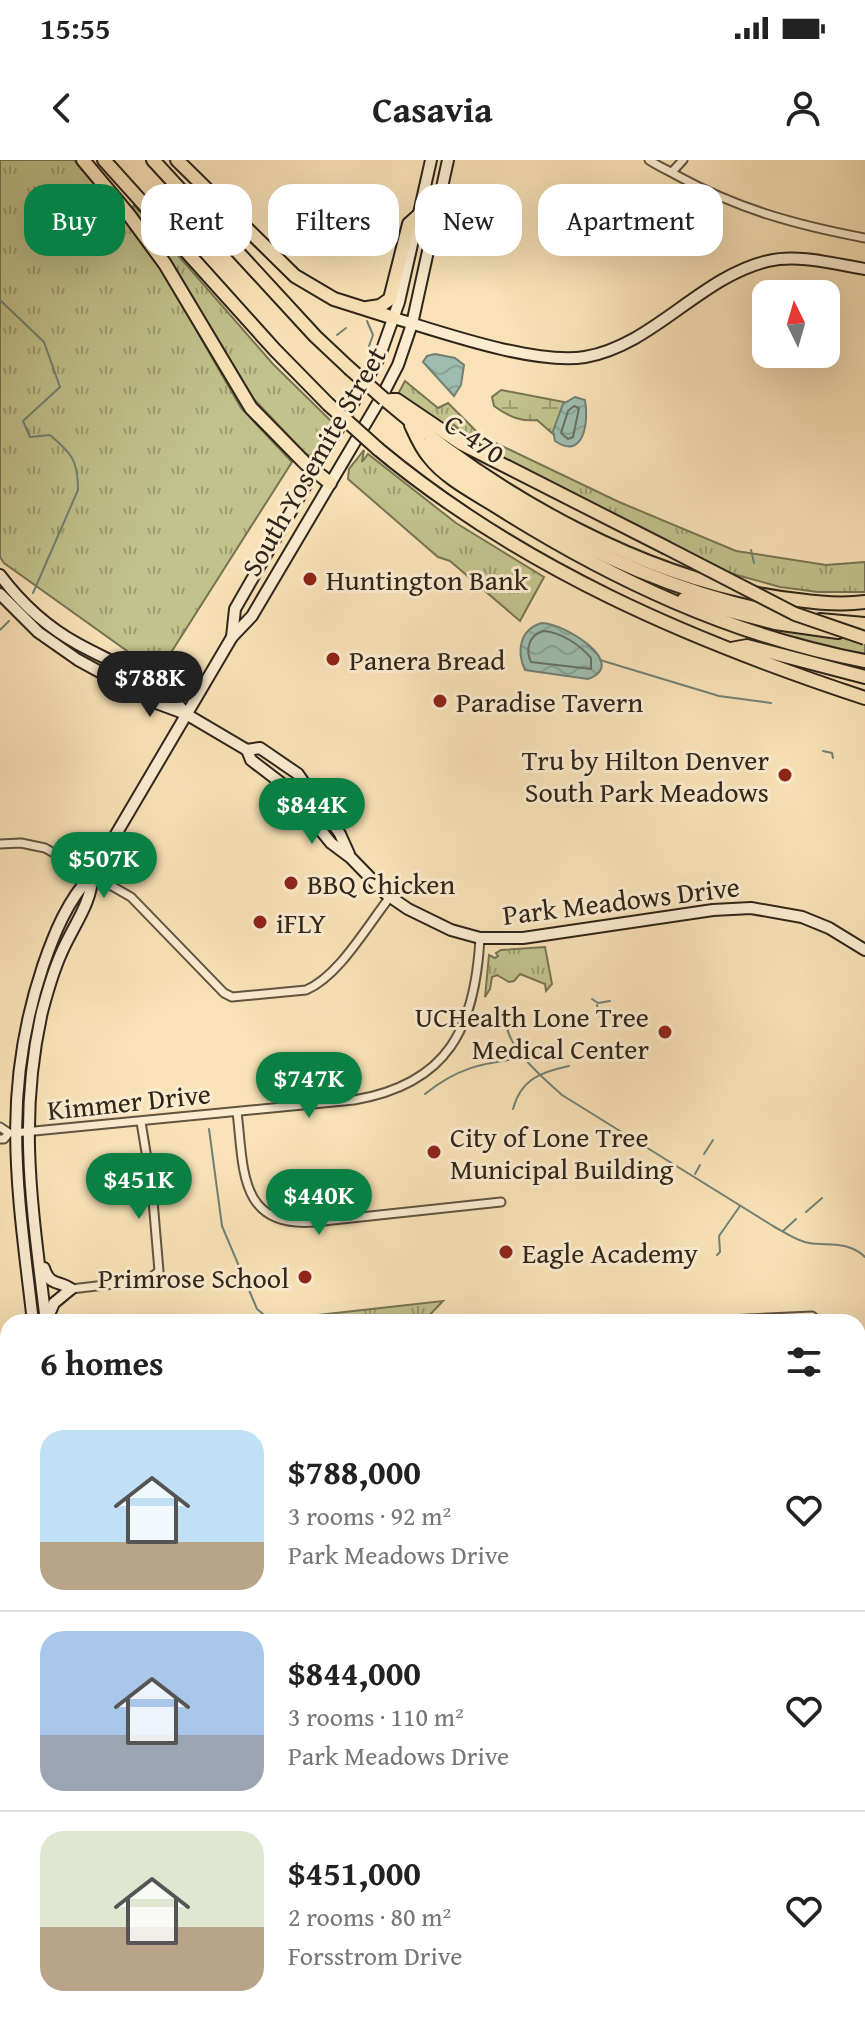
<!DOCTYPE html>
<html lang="en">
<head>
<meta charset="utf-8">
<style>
	body { margin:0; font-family:"Gentium Book Plus",serif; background:#f6f6f6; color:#222; height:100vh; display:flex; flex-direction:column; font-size:30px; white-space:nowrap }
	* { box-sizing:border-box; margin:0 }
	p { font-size:26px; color:#767676 }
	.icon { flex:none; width:44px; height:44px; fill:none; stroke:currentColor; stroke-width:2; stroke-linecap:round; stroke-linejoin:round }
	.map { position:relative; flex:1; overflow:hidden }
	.side { position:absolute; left:0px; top:1154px; width:866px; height:714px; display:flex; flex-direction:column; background:#fff; border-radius:24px 24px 0 0; box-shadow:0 8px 32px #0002 }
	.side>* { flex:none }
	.banner { position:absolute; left:24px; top:24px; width:818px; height:72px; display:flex; gap:16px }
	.needle { width:52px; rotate:355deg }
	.buttons { position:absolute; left:752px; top:120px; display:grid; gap:16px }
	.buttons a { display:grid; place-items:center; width:88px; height:88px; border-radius:16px; background:#fff; box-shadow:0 8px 32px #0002; font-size:40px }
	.price { position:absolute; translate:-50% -68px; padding:0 18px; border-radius:28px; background:#0b8043; color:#fff; font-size:26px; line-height:52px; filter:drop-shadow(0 2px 4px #0008) }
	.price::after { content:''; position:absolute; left:50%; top:48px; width:24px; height:18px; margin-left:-12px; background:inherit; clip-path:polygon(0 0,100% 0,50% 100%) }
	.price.on { background:#222; color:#fff }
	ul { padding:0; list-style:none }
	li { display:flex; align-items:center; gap:24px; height:200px; padding:0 40px }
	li+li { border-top:2px solid #e0e0e0 }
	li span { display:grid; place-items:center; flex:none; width:224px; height:160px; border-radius:24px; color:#555 }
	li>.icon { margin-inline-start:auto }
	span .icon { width:96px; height:96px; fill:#fffc; stroke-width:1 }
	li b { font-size:34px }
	h2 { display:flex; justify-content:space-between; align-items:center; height:96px; padding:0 40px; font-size:34px }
	.pill { padding:0 28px; border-radius:24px; background:#fff; box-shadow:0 8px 32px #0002; font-size:28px; line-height:72px }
	.pill.on { background:#0b8043; color:#fff }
	.status { display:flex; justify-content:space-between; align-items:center; height:56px; padding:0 40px; background:#fff; direction:ltr }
	.status svg { height:22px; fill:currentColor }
	header { display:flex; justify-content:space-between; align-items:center; height:104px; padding:0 40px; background:#fff; font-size:36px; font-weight:700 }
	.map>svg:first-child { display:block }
	.grass { fill:url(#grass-tufts); stroke:#787453; stroke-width:2 }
	.wetland { fill:url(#wetland-marsh); stroke:#787453; stroke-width:2 }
	.water { fill:url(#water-waves); stroke:#718074; stroke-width:2 }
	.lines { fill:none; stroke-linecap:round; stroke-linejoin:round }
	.shore { stroke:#667165; stroke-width:2 }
	.stream { stroke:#718074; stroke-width:2 }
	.minor-casing { stroke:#615441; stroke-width:11 }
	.tertiary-casing { stroke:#615441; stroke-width:12 }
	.secondary-casing { stroke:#2e251a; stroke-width:14 }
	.motorway-casing { stroke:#2e251a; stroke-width:16 }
	.minor { stroke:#fbecd0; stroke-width:7 }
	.tertiary { stroke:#fbecd0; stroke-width:8 }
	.secondary { stroke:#fbecd0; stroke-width:10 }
	.motorway { stroke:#f9e2b7; stroke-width:12 }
	.motorway-bridge-casing { stroke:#2e251a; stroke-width:16; stroke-linecap:butt }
	.motorway-bridge { stroke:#f9e2b7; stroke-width:12 }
	.poi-dot { fill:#8f2418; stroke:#fbecd0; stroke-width:3 }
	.labels { text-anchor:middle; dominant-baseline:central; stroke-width:6; stroke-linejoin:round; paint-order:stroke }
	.street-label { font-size:28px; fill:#2e251a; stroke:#fbecd0 }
	.poi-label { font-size:28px; fill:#2e251a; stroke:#fbecd0; text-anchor:start }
</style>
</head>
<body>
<div class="status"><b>15:55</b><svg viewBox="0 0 49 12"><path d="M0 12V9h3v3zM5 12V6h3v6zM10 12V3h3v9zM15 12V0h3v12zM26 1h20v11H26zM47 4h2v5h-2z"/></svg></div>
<header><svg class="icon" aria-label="back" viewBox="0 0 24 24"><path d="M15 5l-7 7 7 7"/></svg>Casavia<svg class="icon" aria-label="person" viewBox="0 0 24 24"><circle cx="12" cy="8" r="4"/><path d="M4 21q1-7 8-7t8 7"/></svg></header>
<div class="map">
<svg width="865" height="1867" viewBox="0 0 865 1867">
	<defs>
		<pattern id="grass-tufts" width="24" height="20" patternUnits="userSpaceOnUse" patternTransform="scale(2)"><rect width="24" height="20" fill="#c1c28c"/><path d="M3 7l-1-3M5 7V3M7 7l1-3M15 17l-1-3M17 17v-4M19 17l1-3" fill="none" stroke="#9d9d72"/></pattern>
		<pattern id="wetland-marsh" width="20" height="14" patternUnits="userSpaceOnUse" patternTransform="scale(2)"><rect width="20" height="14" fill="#c1c28c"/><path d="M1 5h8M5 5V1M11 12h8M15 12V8" fill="none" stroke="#9d9d72"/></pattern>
		<pattern id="water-waves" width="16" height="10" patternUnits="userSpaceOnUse" patternTransform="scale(2)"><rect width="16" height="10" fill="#9ebdb0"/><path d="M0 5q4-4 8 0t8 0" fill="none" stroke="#88a297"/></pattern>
	</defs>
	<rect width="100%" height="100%" fill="#f9e2b7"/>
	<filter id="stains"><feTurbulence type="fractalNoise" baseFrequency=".0025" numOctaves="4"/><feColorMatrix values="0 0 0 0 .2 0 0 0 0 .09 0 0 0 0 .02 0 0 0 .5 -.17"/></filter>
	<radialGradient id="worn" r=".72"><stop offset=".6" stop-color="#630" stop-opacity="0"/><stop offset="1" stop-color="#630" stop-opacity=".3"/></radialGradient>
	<!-- grass -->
	<g class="grass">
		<path d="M0,0H74L121,54L164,114L241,248L292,302L158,513L4,403L0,397Z"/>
		<path d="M134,45L273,204L333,263L317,289L310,296L305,293L252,237L176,111L132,50Z"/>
		<path d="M405,221L438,248L448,243L481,276L619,342L736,391L826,405L865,402V432H818L780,427L719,410L493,295L494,291L468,278L453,264L448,270L398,234Z"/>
		<path d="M364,290L362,302L368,294L456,363L544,417L520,461L450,401L438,397L348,319L349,309Z"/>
		<path d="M752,463L844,477L865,483V495L751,466Z"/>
		<path d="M545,787L552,824L546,831L545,824L520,814L514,821L509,822L497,815L492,817L490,829L485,837L489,795L495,798L498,796L496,793L501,790Z"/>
		<path d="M443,1141L423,1162H281L291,1158Z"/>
		<path d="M0,1558L8,1561V1643H0Z"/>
	</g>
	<!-- wetland -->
	<path class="wetland" d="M501,230L564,242L553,274L537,260C520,262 508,256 494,246L492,237Z"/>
	<!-- water -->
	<g class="water">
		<path d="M435,194L455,198L464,205L461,225L454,236L423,202L427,196Z"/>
		<path d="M575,237L585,240C589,261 584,301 555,281L553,271L563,244Z"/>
		<path d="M542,463C564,463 630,504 588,519L525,510C516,491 520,469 542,463Z"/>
		<path d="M155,1860H239L247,1867H156Z"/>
	</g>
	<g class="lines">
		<!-- shore -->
		<g class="shore">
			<path d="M574,246L579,248L573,277L568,279L561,273L568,251Z"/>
			<path d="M543,471C561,472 580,485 591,498V509L531,502C525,490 529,475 543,471Z"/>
		</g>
		<!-- stream -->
		<g class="stream">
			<path d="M0,140L44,182L60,227L23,261L30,277L50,275C72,294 78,300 78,330L33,433"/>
			<path d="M367,161L373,175L369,186"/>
			<path d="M337,175L346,168"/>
			<path d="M751,390L754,403"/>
			<path d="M0,470L9,461"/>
			<path d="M600,500L719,536L771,543"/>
			<path d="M823,591L832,593L833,598"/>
			<path d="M592,839L598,843L610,841"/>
			<path d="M597,845L599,856"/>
			<path d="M508,852C497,880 542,917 562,935L773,1066C784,1072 796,1081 809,1083C830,1086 849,1081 865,1097"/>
			<path d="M425,934C457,908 482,903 523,898"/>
			<path d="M513,949C521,919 541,912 569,906"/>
			<path d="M209,969L222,1066L257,1149L273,1162"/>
			<path d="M704,994L713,980"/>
			<path d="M695,1014L700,1005"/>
			<path d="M806,1052L822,1038"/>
			<path d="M783,1071L796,1059"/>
			<path d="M717,1095L720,1092L719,1076L740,1046"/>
			<path d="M0,1601L8,1604"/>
		</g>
		<defs>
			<g id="minor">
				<path d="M649,0C658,6 667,10 676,15C738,49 796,65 865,78"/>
				<path d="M672,12L683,0"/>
				<path d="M0,684L21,683L45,688L131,737L224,833L232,837L306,830C339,816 367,766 390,737"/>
				<path d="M237,952C244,1008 238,1068 314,1062L501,1042"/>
				<path d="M0,967L9,973L4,979H0"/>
				<path d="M14,973L354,940C449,924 475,867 480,778"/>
				<path d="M71,1129L148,1120L159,1111L152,1029L141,962"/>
				<path d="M686,1162L812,1156L819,1162"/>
				<path d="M0,1189L8,1188"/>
				<path d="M0,1331L8,1335"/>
				<path d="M0,1369L8,1374"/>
				<path d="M858,1606H865"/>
				<path d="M0,1845L8,1852"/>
				<path d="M16,1860L20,1867"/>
				<path d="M344,1860V1867"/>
				<path d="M497,1860L509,1867"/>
				<path d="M771,1860L774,1867"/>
				<path d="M574,1867L577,1860"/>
			</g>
			<g id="tertiary">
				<path d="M0,1651L8,1652"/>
				<path d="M0,1662L8,1663"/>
				<path d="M847,1860L851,1867"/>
			</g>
			<g id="secondary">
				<path d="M394,158C444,173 535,205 585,197C654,185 700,117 768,101C799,94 834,104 865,109"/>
				<path d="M0,415C21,443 47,467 78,484C114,504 161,520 186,554"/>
				<path d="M0,434L38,472L78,500L159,544L186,554L247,590L251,600L285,626L331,683L351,698L386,734L408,749L451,770L480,778H523L713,750L751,748L802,757L829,768L865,790"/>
				<path d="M232,477L235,449L379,198L399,142L431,0"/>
				<path d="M247,590L260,588L298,614L340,674L349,694"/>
				<path d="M44,1108C50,1127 59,1120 71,1129"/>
				<path d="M48,1157L54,1143L71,1129"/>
				<path d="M33,1162C18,1032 0,934 43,806C54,774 68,739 92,715L232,477L252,456L382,236L398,205L412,164L448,0"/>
				<path d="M46,1162C33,1052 17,962 42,852C47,833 53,812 61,794C71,769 93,742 92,715"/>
				<path d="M92,1860L93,1867"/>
				<path d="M105,1860V1867"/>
			</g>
			<g id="motorway">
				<path d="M83,0L129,55L165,104L251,248L305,303L330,323"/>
				<path d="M104,0L275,190L328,244"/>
				<path d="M153,0L315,176L349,208"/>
				<path d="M177,0L295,116L334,139L394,158"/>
				<path d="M367,148L380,146L390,139L409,64L419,55"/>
				<path d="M384,239C495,335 650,424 798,440C819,443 843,445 865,442"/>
				<path d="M391,240H397L462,284L665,387"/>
				<path d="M411,265C416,276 421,288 429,297C445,318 475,333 497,347C611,419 732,476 865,501"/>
				<path d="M426,286C537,370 660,434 798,457"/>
				<path d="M378,289C521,408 689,480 865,538"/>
				<path d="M684,439L775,463L838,472"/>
				<path d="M820,460L865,464"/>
				<path d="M731,489L747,486L865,517"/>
			</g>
		</defs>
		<!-- minor casing -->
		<use href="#minor" class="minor-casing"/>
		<!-- tertiary casing -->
		<use href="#tertiary" class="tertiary-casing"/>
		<!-- secondary casing -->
		<use href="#secondary" class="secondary-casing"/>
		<!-- motorway casing -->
		<use href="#motorway" class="motorway-casing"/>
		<!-- minor -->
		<use href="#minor" class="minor"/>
		<!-- tertiary -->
		<use href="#tertiary" class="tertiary"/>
		<!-- secondary -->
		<use href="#secondary" class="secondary"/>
		<!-- motorway -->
		<use href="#motorway" class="motorway"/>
		<defs>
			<g id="motorway-bridge">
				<path d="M349,208L384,239"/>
				<path d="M328,244L378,289"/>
				<path d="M665,387L795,454L865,478"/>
			</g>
		</defs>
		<!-- motorway-bridge casing -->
		<use href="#motorway-bridge" class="motorway-bridge-casing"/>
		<!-- motorway-bridge -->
		<use href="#motorway-bridge" class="motorway-bridge"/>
	</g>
	<!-- markers -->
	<g class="poi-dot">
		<circle cx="310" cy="419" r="8"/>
		<circle cx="333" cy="499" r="8"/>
		<circle cx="440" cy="541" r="8"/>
		<circle cx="785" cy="615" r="8"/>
		<circle cx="291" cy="723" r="8"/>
		<circle cx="260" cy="762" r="8"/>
		<circle cx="665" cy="872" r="8"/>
		<circle cx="434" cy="992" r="8"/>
		<circle cx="506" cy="1092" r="8"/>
		<circle cx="305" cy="1117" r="8"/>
	</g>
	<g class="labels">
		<!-- street labels -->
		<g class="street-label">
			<text transform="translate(475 278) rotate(34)">C-470</text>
			<text transform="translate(313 301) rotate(-60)">South Yosemite Street</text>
			<text transform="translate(621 740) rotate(-7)">Park Meadows Drive</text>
			<text transform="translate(129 941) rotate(-6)">Kimmer Drive</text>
		</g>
		<!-- poi labels -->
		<g class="poi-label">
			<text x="326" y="419">Huntington Bank</text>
			<text x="349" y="499">Panera Bread</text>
			<text x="456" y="541">Paradise Tavern</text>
			<text x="769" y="599" text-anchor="end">Tru by Hilton Denver<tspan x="769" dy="32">South Park Meadows</tspan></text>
			<text x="307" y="723">BBQ Chicken</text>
			<text x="276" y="762">iFLY</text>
			<text x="649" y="856" text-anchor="end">UCHealth Lone Tree<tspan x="649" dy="32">Medical Center</tspan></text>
			<text x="450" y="976">City of Lone Tree<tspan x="450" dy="32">Municipal Building</tspan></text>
			<text x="522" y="1092">Eagle Academy</text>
			<text x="289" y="1117" text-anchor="end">Primrose School</text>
		</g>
	</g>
	<rect width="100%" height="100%" filter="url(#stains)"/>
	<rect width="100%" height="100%" fill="url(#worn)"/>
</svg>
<div class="buttons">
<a><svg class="needle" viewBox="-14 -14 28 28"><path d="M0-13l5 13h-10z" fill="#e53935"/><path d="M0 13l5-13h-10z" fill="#767676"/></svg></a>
</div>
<b class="price on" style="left:150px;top:559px">$788K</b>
<b class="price" style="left:312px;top:686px">$844K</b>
<b class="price" style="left:104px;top:740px">$507K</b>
<b class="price" style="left:309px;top:960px">$747K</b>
<b class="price" style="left:139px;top:1061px">$451K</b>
<b class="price" style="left:319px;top:1077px">$440K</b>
<div class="banner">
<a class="pill on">Buy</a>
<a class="pill">Rent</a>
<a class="pill">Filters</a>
<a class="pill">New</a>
<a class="pill">Apartment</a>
</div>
<section class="side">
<h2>6 homes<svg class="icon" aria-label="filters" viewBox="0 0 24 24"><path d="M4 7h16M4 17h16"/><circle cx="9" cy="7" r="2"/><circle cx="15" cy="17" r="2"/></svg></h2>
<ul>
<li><span style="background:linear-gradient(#bfe0f5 70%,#b9a48a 0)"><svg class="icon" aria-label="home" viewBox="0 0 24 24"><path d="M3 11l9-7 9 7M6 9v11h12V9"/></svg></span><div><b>$788,000</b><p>3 rooms · 92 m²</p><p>Park Meadows Drive</p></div><svg class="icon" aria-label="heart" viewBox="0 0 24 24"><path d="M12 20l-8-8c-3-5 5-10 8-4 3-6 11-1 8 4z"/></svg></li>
<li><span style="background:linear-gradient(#a9c7e8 65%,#9aa5b1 0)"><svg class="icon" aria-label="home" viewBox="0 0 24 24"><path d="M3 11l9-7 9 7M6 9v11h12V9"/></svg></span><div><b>$844,000</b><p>3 rooms · 110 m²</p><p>Park Meadows Drive</p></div><svg class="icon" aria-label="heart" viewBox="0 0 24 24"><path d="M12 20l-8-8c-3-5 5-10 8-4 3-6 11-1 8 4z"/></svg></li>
<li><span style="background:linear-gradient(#dfe7d0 60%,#b9a48a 0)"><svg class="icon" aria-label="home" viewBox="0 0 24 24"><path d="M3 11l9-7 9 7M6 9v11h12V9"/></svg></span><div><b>$451,000</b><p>2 rooms · 80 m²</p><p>Forsstrom Drive</p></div><svg class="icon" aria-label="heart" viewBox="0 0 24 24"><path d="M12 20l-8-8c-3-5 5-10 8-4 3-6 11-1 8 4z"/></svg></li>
</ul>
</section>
</div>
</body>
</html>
